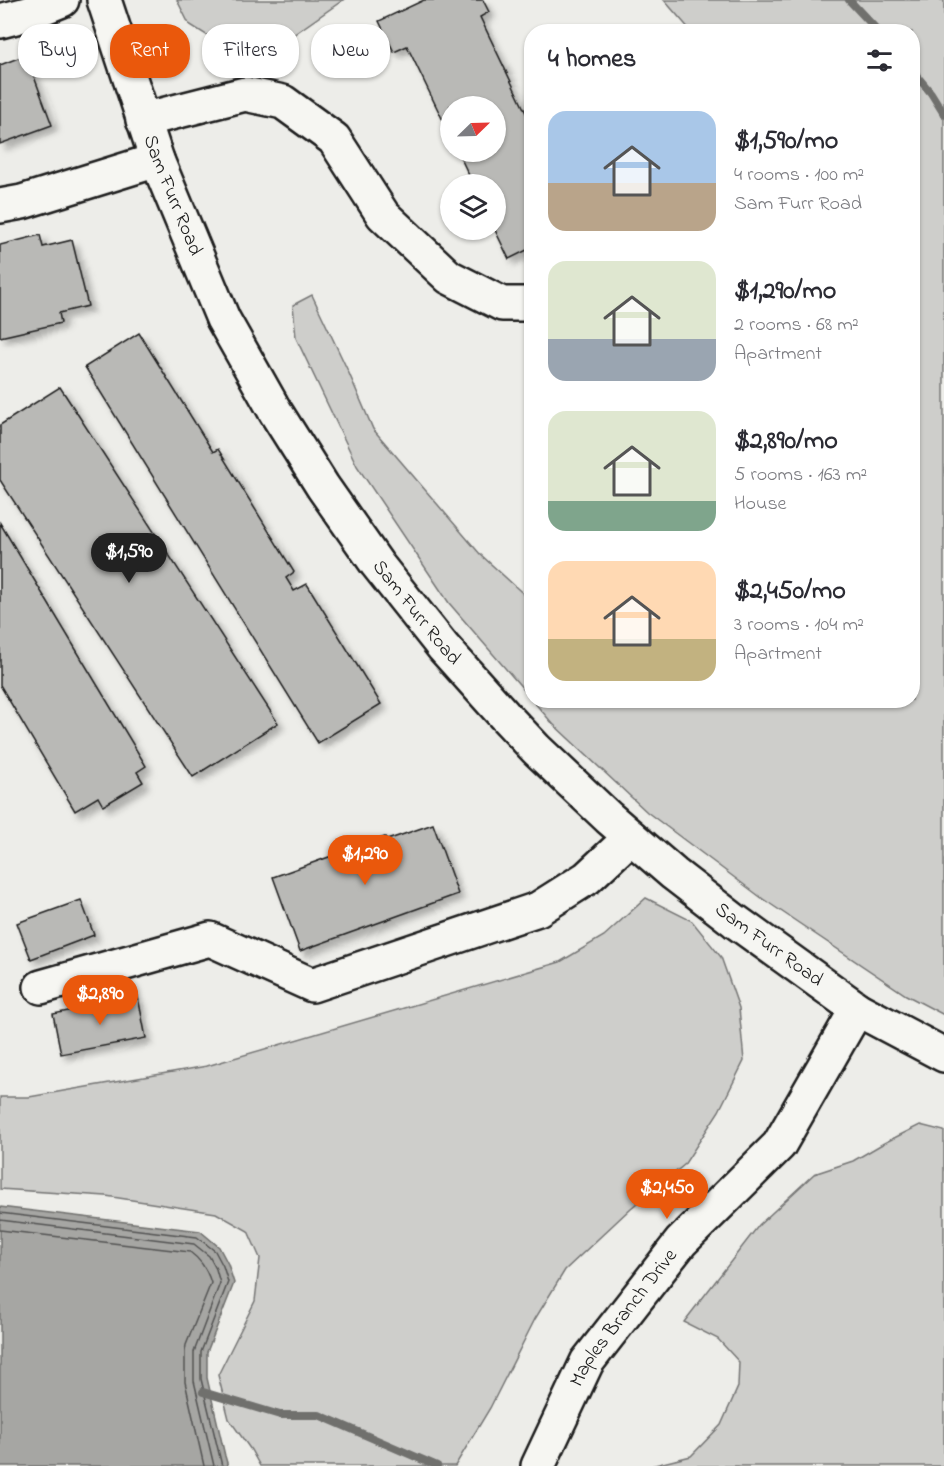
<!DOCTYPE html>
<html lang="en">
<head>
<meta charset="utf-8">
<style>
	body { margin:0; font-family:"Indie Flower",sans-serif; background:#f2f2f3; color:#2b2b33; height:100vh; display:flex; flex-direction:column; font-size:22px; white-space:nowrap }
	* { box-sizing:border-box; margin:0 }
	p { font-size:20px; color:#7c7c81 }
	.icon { flex:none; width:33px; height:33px; fill:none; stroke:currentColor; stroke-width:2; stroke-linecap:round; stroke-linejoin:round }
	.map { position:relative; flex:1; overflow:hidden }
	.drawer { position:absolute; left:524px; top:24px; width:396px; height:684px; display:flex; flex-direction:column; background:#fff; border-radius:24px; box-shadow:0 2px 4px #0004 }
	.drawer>* { flex:none }
	.guide { position:absolute; left:18px; top:24px; width:416px; height:54px; display:flex; gap:12px }
	.needle { width:39px; rotate:67deg }
	.buttons { position:absolute; left:440px; top:96px; display:grid; gap:12px }
	.buttons a { display:grid; place-items:center; width:66px; height:66px; border-radius:50%; background:#fff; box-shadow:0 2px 4px #0004; font-size:30px }
	.price { position:absolute; translate:-50% -51px; padding:0 14px; border-radius:21px; background:#ea580c; color:#fff; font-size:20px; line-height:39px; filter:drop-shadow(0 2px 3px #0008) }
	.price::after { content:''; position:absolute; left:50%; top:36px; width:18px; height:14px; margin-left:-9px; background:inherit; clip-path:polygon(0 0,100% 0,50% 100%) }
	.price.active { background:#222; color:#fff }
	ul { padding:0; list-style:none }
	li { display:flex; align-items:center; gap:18px; height:150px; padding:0 24px }
	li span { display:grid; place-items:center; flex:none; width:168px; height:120px; border-radius:18px; color:#555 }
	li>.icon { margin-inline-start:auto }
	span .icon { width:72px; height:72px; fill:#fffc; stroke-width:1 }
	li b { font-size:26px }
	h2 { display:flex; justify-content:space-between; align-items:center; height:72px; padding:0 24px; font-size:26px }
	.pill { padding:0 21px; border-radius:24px; background:#fff; box-shadow:0 2px 4px #0004; font-size:21px; line-height:54px }
	.pill.active { background:#ea580c; color:#fff }
	.map>svg:first-child { display:block }
	.green { fill:#cececb; stroke:#757574; stroke-width:1.5 }
	.water { fill:#a6a6a3; stroke:#6f6f6d; stroke-width:1.5 }
	.lines { fill:none; stroke-linecap:round; stroke-linejoin:round }
	.shore { stroke:#535352; stroke-width:1.5 }
	.stream { stroke:#6f6f6d; stroke-width:8 }
	.building { fill:#b9b9b6; stroke:#1c1c1c; stroke-width:1.5; filter:url(#shadow) }
	.minor-casing { stroke:#1c1c1c; stroke-width:38 }
	.major-casing { stroke:#1c1c1c; stroke-width:38 }
	.minor { stroke:#f6f6f2; stroke-width:33 }
	.major { stroke:#f6f6f2; stroke-width:33 }
	.labels { text-anchor:middle; dominant-baseline:central; stroke-width:6; stroke-linejoin:round; paint-order:stroke }
	.street-label { font-size:20px; fill:#1c1c1c; stroke:#f6f6f2 }
</style>
</head>
<body>
<div class="map">
<svg width="944" height="1466" viewBox="0 0 944 1466">
	<defs>
		<filter id="shadow"><feDropShadow dx="5.5" dy="5.5" stdDeviation="3" flood-color="#0004"/></filter>
	</defs>
	<rect width="100%" height="100%" fill="#edede9"/>
	<filter id="ink" filterUnits="userSpaceOnUse"><feTurbulence type="fractalNoise" baseFrequency=".0167" numOctaves="2"/><feDisplacementMap in="SourceGraphic" scale="12" xChannelSelector="R" yChannelSelector="G"/><feConvolveMatrix kernelMatrix="1 2 1 2 8 2 1 2 1" color-interpolation-filters="sRGB"/></filter>
	<g filter="url(#ink)">
		<!-- green -->
		<g class="green">
			<path d="M177,0H343L273,49L227,48L189,24Z"/>
			<path d="M664,0H944V1015L906,995L763,899L647,812L553,724L533,701L912,700V32L691,31Z"/>
			<path d="M312,295L348,371L373,429L480,554L531,601V698L449,603L357,466L296,338L293,305Z"/>
			<path d="M646,898L692,921L721,957L739,1008L744,1061L719,1111L684,1165L631,1208L565,1270L535,1319L490,1408L455,1466H260L251,1450L229,1419L218,1375L255,1301L260,1258L248,1231L216,1213L106,1196L0,1189V1097H29L207,1066L560,962L604,936Z"/>
			<path d="M920,1125L944,1131V1466H651L691,1456L721,1425L738,1387L739,1362L718,1339L684,1322L759,1225L814,1174L853,1161L884,1143Z"/>
		</g>
		<!-- water -->
		<path class="water" d="M0,1207L200,1231L219,1247L228,1264L234,1283L207,1352V1378L225,1456L228,1466H0Z"/>
		<g class="lines">
			<!-- shore -->
			<g class="shore">
				<path d="M0,1213L197,1237L215,1251L223,1266L228,1282L201,1352V1379L222,1466"/>
				<path d="M0,1220L194,1244L209,1256L216,1269L220,1283L194,1352V1381L214,1466"/>
				<path d="M0,1230L190,1252C201,1260 207,1269 211,1283L186,1345L185,1352V1382L204,1466"/>
			</g>
			<!-- stream -->
			<g class="stream">
				<path d="M849,0L879,32"/>
				<path d="M912,70L931,93L944,114"/>
				<path d="M203,1392L280,1415H319L437,1466"/>
			</g>
		</g>
		<!-- building -->
		<g class="building">
			<path d="M424,0H483L489,12L480,17L527,115L531,113V248L509,259L495,230V184H473L458,152H495V106H450V135L407,46L394,52L379,21Z"/>
			<path d="M26,55L52,125L0,144V65Z"/>
			<path d="M40,235L43,247L72,240L88,306L59,313L61,323L0,337V245Z"/>
			<path d="M139,333L213,452L218,449L294,572L286,578L294,591L307,584L381,704L318,743L85,367Z"/>
			<path d="M60,387L278,723L193,777L0,480V425Z"/>
			<path d="M0,523L146,766L137,772L143,782L103,806L98,797L75,811L0,685Z"/>
			<path d="M433,824L458,894L300,951L273,877L385,837L387,840Z"/>
			<path d="M81,900L94,935L31,959L17,923Z"/>
			<path d="M138,997L146,1038L61,1054L53,1014Z"/>
		</g>
		<g class="lines">
			<defs>
				<g id="minor">
					<path d="M0,21L27,14L62,0"/>
					<path d="M143,120L245,94L283,102L334,139L383,215L449,277L502,304H531"/>
					<path d="M0,206L22,202L157,160"/>
					<path d="M41,987L210,939L312,985L538,909L587,878L631,837"/>
					<path id="s1" d="M538,1466L587,1362L681,1242L779,1145L857,1009"/>
				</g>
				<g id="major">
					<path id="s2" d="M104,0L157,160L223,319L275,411L323,487L377,564L443,647L504,715L536,749L609,818L674,874L735,921L857,1009L944,1055"/>
				</g>
			</defs>
			<!-- minor casing -->
			<use href="#minor" class="minor-casing"/>
			<!-- major casing -->
			<use href="#major" class="major-casing"/>
			<!-- minor -->
			<use href="#minor" class="minor"/>
			<!-- major -->
			<use href="#major" class="major"/>
		</g>
	</g>
	<g class="labels">
		<!-- street labels -->
		<g class="street-label">
			<text stroke="none"><textPath href="#s2" startOffset="207">Sam Furr Road</textPath></text>
			<text stroke="none"><textPath href="#s2" startOffset="693">Sam Furr Road</textPath></text>
			<text stroke="none"><textPath href="#s2" startOffset="1179">Sam Furr Road</textPath></text>
			<text stroke="none"><textPath href="#s1" startOffset="172">Maples Branch Drive</textPath></text>
		</g>
	</g>
</svg>
<div class="buttons">
<a><svg class="needle" viewBox="-14 -14 28 28"><path d="M0-13l5 13h-10z" fill="#e53935"/><path d="M0 13l5-13h-10z" fill="#7c7c81"/></svg></a>
<a><svg class="icon" aria-label="layers" viewBox="0 0 24 24"><path d="M12 4l9 5-9 5-9-5zM3 14l9 5 9-5"/></svg></a>
</div>
<b class="price active" style="left:129px;top:584px">$1,590</b>
<b class="price" style="left:365px;top:886px">$1,290</b>
<b class="price" style="left:100px;top:1026px">$2,890</b>
<b class="price" style="left:667px;top:1220px">$2,450</b>
<div class="guide">
<a class="pill">Buy</a>
<a class="pill active">Rent</a>
<a class="pill">Filters</a>
<a class="pill">New</a>
</div>
<section class="drawer">
<h2>4 homes<svg class="icon" aria-label="filters" viewBox="0 0 24 24"><path d="M4 7h16M4 17h16"/><circle cx="9" cy="7" r="2"/><circle cx="15" cy="17" r="2"/></svg></h2>
<ul>
<li><span style="background:linear-gradient(#a9c7e8 60%,#b9a48a 0)"><svg class="icon" aria-label="home" viewBox="0 0 24 24"><path d="M3 11l9-7 9 7M6 9v11h12V9"/></svg></span><div><b>$1,590/mo</b><p>4 rooms · 100 m²</p><p>Sam Furr Road</p></div></li>
<li><span style="background:linear-gradient(#dfe7d0 65%,#9aa5b1 0)"><svg class="icon" aria-label="home" viewBox="0 0 24 24"><path d="M3 11l9-7 9 7M6 9v11h12V9"/></svg></span><div><b>$1,290/mo</b><p>2 rooms · 68 m²</p><p>Apartment</p></div></li>
<li><span style="background:linear-gradient(#dfe7d0 75%,#7fa58c 0)"><svg class="icon" aria-label="home" viewBox="0 0 24 24"><path d="M3 11l9-7 9 7M6 9v11h12V9"/></svg></span><div><b>$2,890/mo</b><p>5 rooms · 163 m²</p><p>House</p></div></li>
<li><span style="background:linear-gradient(#ffd9b3 65%,#c2b280 0)"><svg class="icon" aria-label="home" viewBox="0 0 24 24"><path d="M3 11l9-7 9 7M6 9v11h12V9"/></svg></span><div><b>$2,450/mo</b><p>3 rooms · 104 m²</p><p>Apartment</p></div></li>
</ul>
</section>
</div>
</body>
</html>
